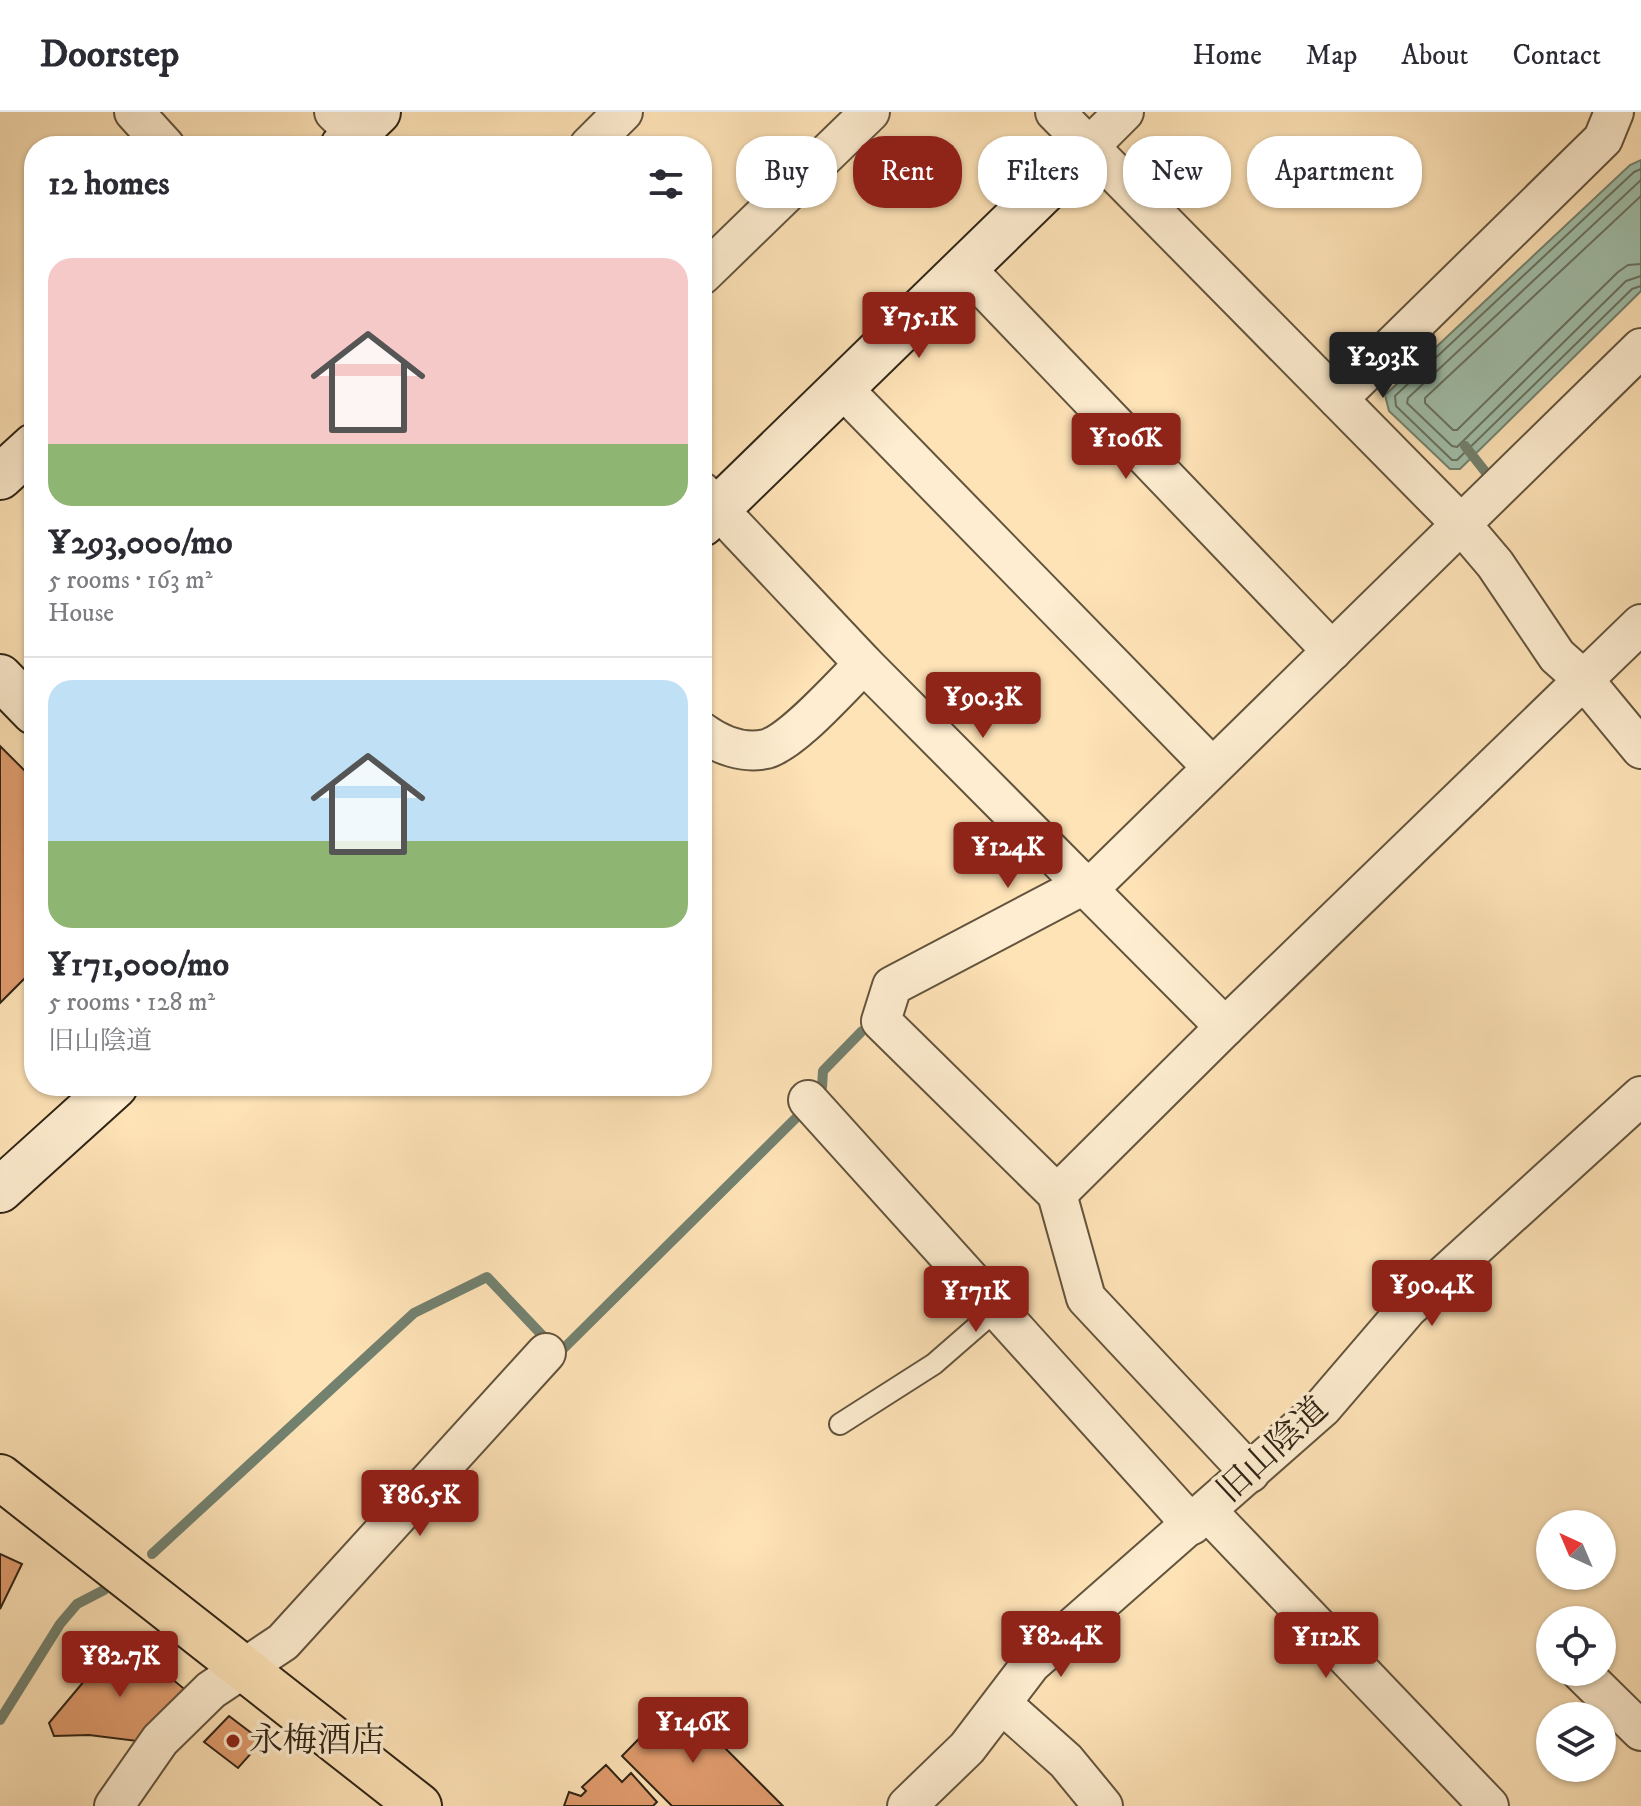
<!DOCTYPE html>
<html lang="en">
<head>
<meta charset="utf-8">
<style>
	body { margin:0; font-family:"IM FELL DW Pica","Noto Serif JP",serif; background:#f2f2f3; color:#2b2b33; height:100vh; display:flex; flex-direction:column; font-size:30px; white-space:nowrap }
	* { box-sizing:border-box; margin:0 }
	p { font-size:26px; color:#7c7c81 }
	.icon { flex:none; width:44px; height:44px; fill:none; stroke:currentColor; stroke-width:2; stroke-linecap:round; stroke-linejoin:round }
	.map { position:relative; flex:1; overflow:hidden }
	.side { position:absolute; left:24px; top:24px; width:688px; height:960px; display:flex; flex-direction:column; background:#fff; border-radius:32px; box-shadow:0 2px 6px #0004 }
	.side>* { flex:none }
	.hud { position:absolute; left:736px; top:24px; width:760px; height:72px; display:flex; gap:16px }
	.needle { width:52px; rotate:316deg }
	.buttons { position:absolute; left:1536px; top:1398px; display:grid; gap:16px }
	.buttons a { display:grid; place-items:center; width:80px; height:80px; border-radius:50%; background:#fff; box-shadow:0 2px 6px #0004; font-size:40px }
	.price { position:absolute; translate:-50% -68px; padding:0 18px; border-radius:8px; background:#8f2418; color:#fff; font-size:26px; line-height:52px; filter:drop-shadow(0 2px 4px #0008) }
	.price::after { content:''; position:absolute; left:50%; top:48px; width:24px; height:18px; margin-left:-12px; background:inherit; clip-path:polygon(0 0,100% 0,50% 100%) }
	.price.current { background:#222; color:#fff }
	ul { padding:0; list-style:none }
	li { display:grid; align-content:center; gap:16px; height:424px; padding:0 24px }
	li+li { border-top:2px solid #e1e1e2 }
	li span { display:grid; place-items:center; height:248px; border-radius:24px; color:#555 }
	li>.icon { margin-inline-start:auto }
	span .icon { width:144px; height:144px; fill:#fffc; stroke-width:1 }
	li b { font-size:34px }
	h2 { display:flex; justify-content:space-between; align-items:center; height:96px; padding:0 24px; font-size:34px }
	.tag { padding:0 28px; border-radius:32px; background:#fff; box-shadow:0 2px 6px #0004; font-size:28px; line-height:72px }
	.tag.current { background:#8f2418; color:#fff }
	header { display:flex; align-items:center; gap:48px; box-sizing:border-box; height:112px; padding:0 40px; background:#fff; border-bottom:2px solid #e1e1e2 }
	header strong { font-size:38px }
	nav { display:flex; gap:44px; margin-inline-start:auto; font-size:28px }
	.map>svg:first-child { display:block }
	.water { fill:#a0bfaa; stroke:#73816f; stroke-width:2 }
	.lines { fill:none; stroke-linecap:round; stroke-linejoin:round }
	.shore { stroke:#687260; stroke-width:2 }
	.stream { stroke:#73816f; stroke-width:10 }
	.building { fill:#e29d6f; stroke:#2f2416; stroke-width:2 }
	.lane-casing { stroke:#63543e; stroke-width:24 }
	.street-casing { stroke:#63543e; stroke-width:42 }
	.secondary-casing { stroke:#2f2416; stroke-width:48 }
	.highway-casing { stroke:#2f2416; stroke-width:48 }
	.lane { stroke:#feedd0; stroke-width:20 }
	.street { stroke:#feedd0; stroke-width:38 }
	.secondary { stroke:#feedd0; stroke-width:44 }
	.highway { stroke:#fee3b7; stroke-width:44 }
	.poi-dot { fill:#8f2418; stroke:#feedd0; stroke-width:3 }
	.labels { text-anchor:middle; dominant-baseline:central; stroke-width:7; stroke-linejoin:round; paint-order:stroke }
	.street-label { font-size:34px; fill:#2f2416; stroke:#feedd0 }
	.poi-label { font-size:34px; fill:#2f2416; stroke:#feedd0; text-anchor:start }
</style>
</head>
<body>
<header>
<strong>Doorstep</strong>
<nav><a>Home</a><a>Map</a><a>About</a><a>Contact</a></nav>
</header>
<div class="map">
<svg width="1641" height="1694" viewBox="0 0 1641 1694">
	<rect width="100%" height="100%" fill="#fee3b7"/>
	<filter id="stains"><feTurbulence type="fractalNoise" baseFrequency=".0025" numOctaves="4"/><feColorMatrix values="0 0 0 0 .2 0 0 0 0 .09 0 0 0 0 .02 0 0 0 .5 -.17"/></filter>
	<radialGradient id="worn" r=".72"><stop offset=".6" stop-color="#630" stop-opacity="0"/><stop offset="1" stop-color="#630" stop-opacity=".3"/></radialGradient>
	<!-- water -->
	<path class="water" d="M1641,48V179L1460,357H1450L1389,299L1385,283L1630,53Z"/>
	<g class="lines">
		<!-- shore -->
		<g class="shore">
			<path d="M1641,57L1634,60L1395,284L1396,294L1452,348H1457L1632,177L1641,174"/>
			<path d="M1641,68L1408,286L1407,291L1452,334L1457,335L1626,169L1641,164"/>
			<path d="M1641,84L1425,286V291L1453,318H1457L1618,160L1628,153L1641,152"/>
		</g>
		<!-- stream -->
		<g class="stream">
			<path d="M1465,334L1491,367"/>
			<path d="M822,975L823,959L862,919"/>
			<path d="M152,1442L414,1201L487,1165L559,1241L802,1000"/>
			<path d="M0,1608L60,1512L77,1492L104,1478"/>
		</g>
	</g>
	<!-- building -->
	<g class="building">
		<path d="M0,634L34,668V857L0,891Z"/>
		<path d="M0,1442L22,1452L0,1497Z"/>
		<path d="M121,1525L188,1580L145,1630L89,1623L54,1624L49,1611Z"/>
		<path d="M677,1588L783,1694H672L622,1644Z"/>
		<path d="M229,1604L262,1629L238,1656L204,1630Z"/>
		<path d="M606,1653L622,1670L631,1661L657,1690L653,1694H564L569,1680L581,1684L586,1679L582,1675Z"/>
	</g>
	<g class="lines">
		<defs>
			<path id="lane" d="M840,1312L934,1252L996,1198"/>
			<g id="street">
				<path d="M134,0L165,34"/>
				<path d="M334,0L369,34"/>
				<path d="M1055,0L1461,412L1495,452L1557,544L1584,568L1641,637"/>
				<path d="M589,34L623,0"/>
				<path d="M1089,35L1124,0"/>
				<path d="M965,156L1332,539"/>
				<path d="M702,163L870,0"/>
				<path d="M842,276L1212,655"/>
				<path d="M1338,287L1603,27L1614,0"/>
				<path d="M702,380L864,552L1225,915"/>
				<path d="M702,620C720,633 743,642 766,637C793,630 842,573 864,552"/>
				<path d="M808,988L1192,1413"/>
				<path d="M1057,1082L1225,915L1641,512"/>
				<path d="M1250,1361L1086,1186L1057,1082L881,909L892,874L1084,773L1099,767L1641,236"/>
				<path d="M1207,1399L1489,1694"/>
				<path d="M1581,1560L1641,1619"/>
				<path d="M1002,1592L1066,1649L1103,1694"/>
				<path d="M114,1694L160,1628L211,1578L283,1530L546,1241"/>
				<path d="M907,1694L967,1636L1031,1552L1322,1296L1407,1197L1641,984"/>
			</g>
			<g id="secondary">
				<path d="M343,34L378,0"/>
				<path d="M0,365L34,334"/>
				<path d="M702,412L1089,35"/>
				<path d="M0,565L34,600"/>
				<path d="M0,1078L115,974"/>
			</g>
			<path id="highway" d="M0,1365L419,1694"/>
		</defs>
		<!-- lane casing -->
		<use href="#lane" class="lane-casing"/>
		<!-- street casing -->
		<use href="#street" class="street-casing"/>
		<!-- secondary casing -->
		<use href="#secondary" class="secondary-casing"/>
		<!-- highway casing -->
		<use href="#highway" class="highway-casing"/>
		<!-- lane -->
		<use href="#lane" class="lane"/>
		<!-- street -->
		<use href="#street" class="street"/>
		<!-- secondary -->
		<use href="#secondary" class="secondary"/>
		<!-- highway -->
		<use href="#highway" class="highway"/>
	</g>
	<!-- markers -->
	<circle class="poi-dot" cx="233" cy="1629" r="8"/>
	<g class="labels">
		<!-- street labels -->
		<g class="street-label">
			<text transform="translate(1273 1338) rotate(-43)">旧山陰道</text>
		</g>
		<!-- poi labels -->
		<g class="poi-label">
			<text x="249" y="1629">永梅酒店</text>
		</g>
	</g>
	<rect width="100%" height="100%" filter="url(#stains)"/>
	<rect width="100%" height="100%" fill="url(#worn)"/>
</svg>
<div class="buttons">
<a><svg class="needle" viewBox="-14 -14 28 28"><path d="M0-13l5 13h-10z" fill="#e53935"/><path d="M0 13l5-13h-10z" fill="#7c7c81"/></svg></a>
<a><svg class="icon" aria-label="locate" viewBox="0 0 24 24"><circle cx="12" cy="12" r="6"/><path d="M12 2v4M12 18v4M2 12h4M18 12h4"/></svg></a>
<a><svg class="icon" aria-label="layers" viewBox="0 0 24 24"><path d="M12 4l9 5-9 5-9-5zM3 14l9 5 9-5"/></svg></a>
</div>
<b class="price" style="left:919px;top:248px">¥75.1K</b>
<b class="price current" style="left:1383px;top:288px">¥293K</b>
<b class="price" style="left:1126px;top:369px">¥106K</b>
<b class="price" style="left:983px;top:628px">¥90.3K</b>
<b class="price" style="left:1008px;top:778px">¥124K</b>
<b class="price" style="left:1432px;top:1216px">¥90.4K</b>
<b class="price" style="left:976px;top:1222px">¥171K</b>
<b class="price" style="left:420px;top:1426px">¥86.5K</b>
<b class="price" style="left:1061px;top:1567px">¥82.4K</b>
<b class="price" style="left:1326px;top:1568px">¥112K</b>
<b class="price" style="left:120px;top:1587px">¥82.7K</b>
<b class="price" style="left:693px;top:1653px">¥146K</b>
<div class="hud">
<a class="tag">Buy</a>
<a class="tag current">Rent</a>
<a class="tag">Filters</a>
<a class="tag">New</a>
<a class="tag">Apartment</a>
</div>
<section class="side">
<h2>12 homes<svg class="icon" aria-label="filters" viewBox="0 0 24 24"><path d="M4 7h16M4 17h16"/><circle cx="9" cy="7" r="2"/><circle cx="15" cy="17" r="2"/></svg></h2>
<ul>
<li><span style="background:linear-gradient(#f6c9c9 75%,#8fb573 0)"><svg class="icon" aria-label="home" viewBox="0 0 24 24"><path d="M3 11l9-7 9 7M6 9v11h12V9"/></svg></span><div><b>¥293,000/mo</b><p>5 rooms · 163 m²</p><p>House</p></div></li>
<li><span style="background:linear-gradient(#bfe0f5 65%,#8fb573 0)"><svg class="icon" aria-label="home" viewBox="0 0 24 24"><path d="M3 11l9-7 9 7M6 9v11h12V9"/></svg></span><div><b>¥171,000/mo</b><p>5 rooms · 128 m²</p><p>旧山陰道</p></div></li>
</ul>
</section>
</div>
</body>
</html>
